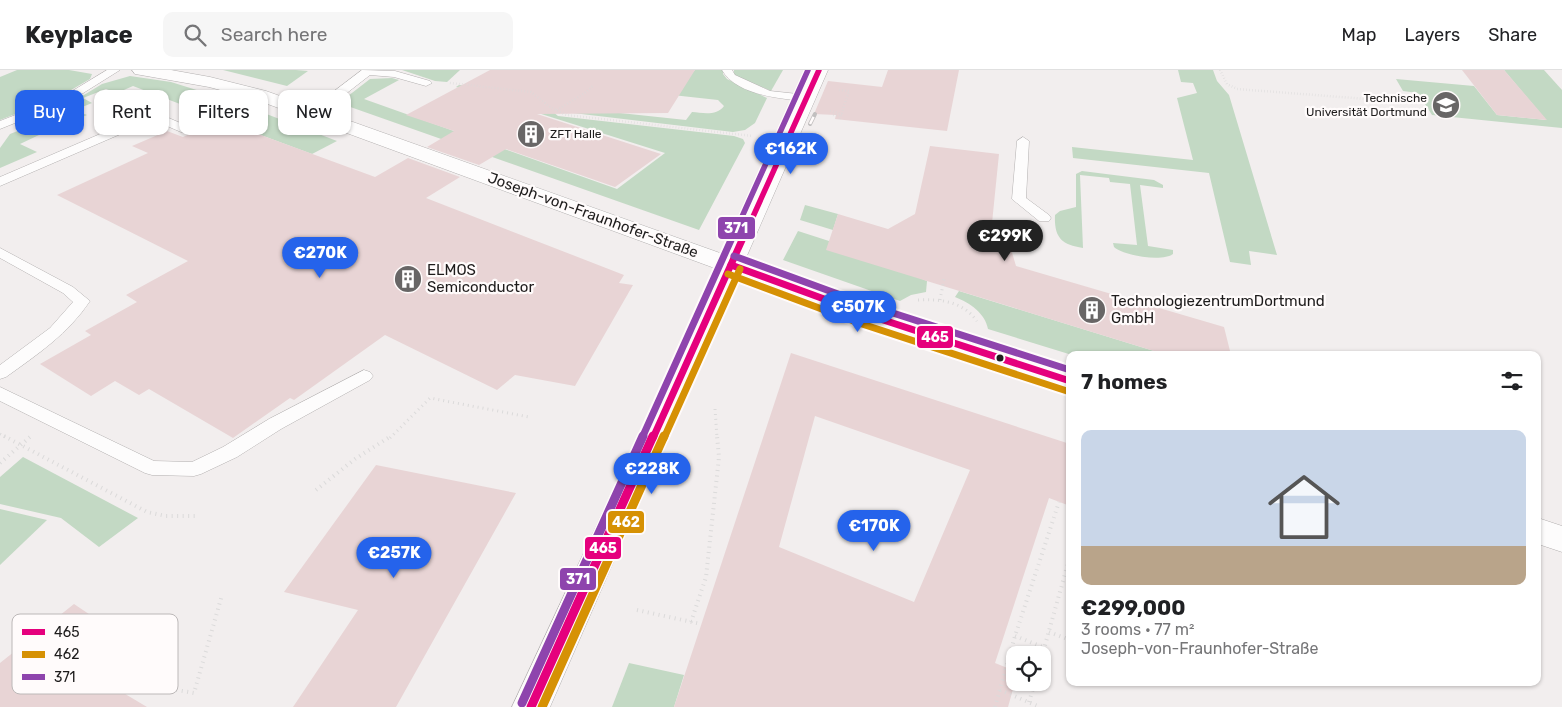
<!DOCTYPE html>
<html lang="en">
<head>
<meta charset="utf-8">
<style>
	body { margin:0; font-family:Rubik,sans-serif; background:#f6f6f6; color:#202124; height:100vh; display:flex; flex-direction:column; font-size:19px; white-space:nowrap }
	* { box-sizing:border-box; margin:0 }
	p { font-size:16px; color:#757577 }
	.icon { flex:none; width:28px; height:28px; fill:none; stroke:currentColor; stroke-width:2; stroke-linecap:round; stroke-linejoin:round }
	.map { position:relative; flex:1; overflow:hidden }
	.side { position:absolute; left:1066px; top:281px; width:475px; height:335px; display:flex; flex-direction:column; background:#fff; border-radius:10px; box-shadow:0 1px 4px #0004 }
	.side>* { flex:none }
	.banner { position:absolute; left:15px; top:20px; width:475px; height:45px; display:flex; gap:10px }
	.fabs { position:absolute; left:1006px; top:576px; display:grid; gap:10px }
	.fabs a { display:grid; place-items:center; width:45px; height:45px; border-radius:10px; background:#fff; box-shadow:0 1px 4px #0004; font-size:25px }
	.price { position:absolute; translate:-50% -42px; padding:0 11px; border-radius:18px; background:#2563eb; color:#fff; font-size:16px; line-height:32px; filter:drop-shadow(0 1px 2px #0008) }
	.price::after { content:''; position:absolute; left:50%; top:30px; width:15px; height:11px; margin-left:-8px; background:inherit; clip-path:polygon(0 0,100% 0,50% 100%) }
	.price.current { background:#222; color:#fff }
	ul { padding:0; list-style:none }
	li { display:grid; align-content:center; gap:10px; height:265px; padding:0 15px }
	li+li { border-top:1px solid #e0e0e0 }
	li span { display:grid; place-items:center; height:155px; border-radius:10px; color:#555 }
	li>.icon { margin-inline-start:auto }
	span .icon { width:90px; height:90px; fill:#fffc; stroke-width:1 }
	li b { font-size:21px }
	h2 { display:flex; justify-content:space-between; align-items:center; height:60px; padding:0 15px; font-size:21px }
	.chip { padding:0 18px; border-radius:10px; background:#fff; box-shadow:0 1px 4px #0004; font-size:18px; line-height:45px }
	.chip.current { background:#2563eb; color:#fff }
	header { display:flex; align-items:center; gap:30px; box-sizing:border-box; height:70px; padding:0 25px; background:#fff; border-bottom:1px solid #e0e0e0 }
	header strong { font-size:24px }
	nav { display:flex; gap:28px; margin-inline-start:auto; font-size:18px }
	.search { width:350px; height:45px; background:#f6f6f6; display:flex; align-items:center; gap:12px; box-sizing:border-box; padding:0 18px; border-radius:10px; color:#757577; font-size:19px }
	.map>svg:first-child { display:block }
	.green { fill:#c3d9c4 }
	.building { fill:#e8d4d5; fill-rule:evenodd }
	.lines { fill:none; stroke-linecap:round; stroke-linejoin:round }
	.service-casing { stroke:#b3b0b0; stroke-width:1 }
	.minor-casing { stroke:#b3b0b0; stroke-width:1 }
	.tertiary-casing { stroke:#b3b0b0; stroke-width:1 }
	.path-far2 { stroke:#dbdada; stroke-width:2.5; stroke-dasharray:0.5 2.5; stroke-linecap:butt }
	.path-far1 { stroke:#dbdada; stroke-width:3; stroke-dasharray:1 4; stroke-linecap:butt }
	.path { stroke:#dbdada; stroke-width:4; stroke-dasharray:1 4.5; stroke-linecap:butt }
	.service { fill:#fdfcfc; fill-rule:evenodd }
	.minor { fill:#fdfcfc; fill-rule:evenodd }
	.tertiary { fill:#fdfcfc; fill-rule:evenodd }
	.rail-casing { stroke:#c1bfbf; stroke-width:4 }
	.rail { stroke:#fffbfb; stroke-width:2.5; stroke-dasharray:8; stroke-linecap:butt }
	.bus-1-far2-casing { stroke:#fffbfb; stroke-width:8 }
	.bus-1-far1-casing { stroke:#fffbfb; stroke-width:11 }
	.bus-1-casing { stroke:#fffbfb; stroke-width:12 }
	.bus-2-far1-casing { stroke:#fffbfb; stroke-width:11 }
	.bus-2-casing { stroke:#fffbfb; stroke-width:12 }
	.bus-3-far2-casing { stroke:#fffbfb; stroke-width:8 }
	.bus-3-far1-casing { stroke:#fffbfb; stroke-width:11 }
	.bus-3-casing { stroke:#fffbfb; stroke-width:12 }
	.bus-1-far2 { stroke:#e5007d; stroke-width:5.5 }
	.bus-1-far1 { stroke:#e5007d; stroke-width:7 }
	.bus-1 { stroke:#e5007d; stroke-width:9 }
	.bus-2-far1 { stroke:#d69104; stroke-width:7 }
	.bus-2 { stroke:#d69104; stroke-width:9 }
	.bus-3-far2 { stroke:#8e44ad; stroke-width:5.5 }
	.bus-3-far1 { stroke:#8e44ad; stroke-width:7 }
	.bus-3 { stroke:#8e44ad; stroke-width:9 }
	.bus-dot { fill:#1e1c1c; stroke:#fffbfb; stroke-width:2 }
	.labels { text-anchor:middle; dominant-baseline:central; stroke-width:4.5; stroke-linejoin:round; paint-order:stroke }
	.far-poi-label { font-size:12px; fill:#1e1c1c; stroke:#fffbfb; text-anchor:end }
	.street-label { font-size:15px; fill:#1e1c1c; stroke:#fffbfb }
	.poi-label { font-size:15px; fill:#1e1c1c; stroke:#fffbfb; text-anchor:start }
	.key { fill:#fffbfb; stroke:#bcb8b8; stroke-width:1 }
	.key-label { font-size:14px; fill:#1e1c1c }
	.line-badge { stroke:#fffbfb; stroke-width:2 }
	.badge-label { font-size:14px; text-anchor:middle; font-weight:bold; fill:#fff }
</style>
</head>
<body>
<header>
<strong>Keyplace</strong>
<div class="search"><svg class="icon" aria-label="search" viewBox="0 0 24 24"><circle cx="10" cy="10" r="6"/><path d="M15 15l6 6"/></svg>Search here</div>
<nav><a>Map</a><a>Layers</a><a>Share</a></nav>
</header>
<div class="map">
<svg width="1562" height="637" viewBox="0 0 1562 637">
	<rect width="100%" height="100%" fill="#f2eeee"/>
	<!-- green -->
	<g class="green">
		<path d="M17,0H69L92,4L90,9L59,27L0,50V7Z"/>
		<path d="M223,0H296L308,1L287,16Z"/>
		<path d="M402,0H460L447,12L435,11Z"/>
		<path d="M695,0H723V4L727,9L767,28L755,53L745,60L733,62L573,43H620L686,50L692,42C703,43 717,46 724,36L718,30L645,22L689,6Z"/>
		<path d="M734,0H783L771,21L734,5Z"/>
		<path d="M1178,0H1213L1217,11L1229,25L1277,185L1249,181L1251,195L1230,192L1209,103L1073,88L1072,77L1193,90L1177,28L1197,23L1193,13L1181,12Z"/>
		<path d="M1504,0H1544L1562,20V58L1432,45L1418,23L1403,21L1396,9L1474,16L1497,45L1546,50Z"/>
		<path d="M130,6L171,12L235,32L206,44L133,16L117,23L106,19L83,28L92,33L75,40L87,45L64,55L54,50L29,60L39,65L20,74L37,82L0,98V78L10,64L58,45L48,39L84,25L102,14Z"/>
		<path d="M392,8L399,10L364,29L617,119L665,83L456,17L459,15L530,23L558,46L734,66L743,69L745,73L699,160L339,33L370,9Z"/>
		<path d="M248,37L337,71L312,84L220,50Z"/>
		<path d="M1082,101L1154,110L1163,115V118L1140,115L1148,176L1173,180V184C1163,192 1124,186 1114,177L1113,173L1137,175L1130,114L1110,112L1109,108L1080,105L1083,178C1061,175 1054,167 1055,145L1060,141L1076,137V104Z"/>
		<path d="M805,135L838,144L833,160L800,150Z"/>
		<path d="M798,161L829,171L927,211L926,222L911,225L900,231L783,190Z"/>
		<path d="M959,221L1167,285H1072L988,259C985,243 970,233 955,227Z"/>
		<path d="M23,387L138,448L99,477L61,448L0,434V407Z"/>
		<path d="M0,439L47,450L0,495Z"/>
		<path d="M629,593L684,605L674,637H612Z"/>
	</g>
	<!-- building -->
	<g class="building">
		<path d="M490,0H695L668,43L537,44L661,84L615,117L506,79L479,95L427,77L454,61L406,45Z"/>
		<path d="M888,0H959L947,61L835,49L836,45L814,44L828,11L882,17Z"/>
		<path d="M1462,0H1504L1547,50L1497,45Z"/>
		<path d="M220,50L375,107L408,88L460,107L426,128L624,205L619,213L633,215L575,316L515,305L497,320L385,265L294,330L290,328L233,368L149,319L139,325L115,311L91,326L40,294L91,265L85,261L137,232L126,225L188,191L57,125L148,83L132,76L167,61L183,67Z"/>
		<path d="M930,76L999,84L992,153L1008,169L1016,196L1224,257L1231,285H1167L826,180L838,144L888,159L915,144Z"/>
		<path d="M791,283L1070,374V436L1049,428L995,593L1015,601V612L1008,637H674ZM815,346L970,400L914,532L779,477Z"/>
		<path d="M376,395L516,423L396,637H293L358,540L284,522Z"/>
		<path d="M74,534L132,573L95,606L147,637H0V593Z"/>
	</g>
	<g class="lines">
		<defs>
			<g id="service">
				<path d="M107,0H120L72,30L0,59V51L64,26Z"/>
				<path d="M362,0L395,1L430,11L432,13L426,16L394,7L370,5L316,47H308L306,44L308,41Z"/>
				<path d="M722,0H732L735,5L770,21L807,25L813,28L807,31C781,29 736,25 722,0Z"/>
				<path d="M260,22L264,23L266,25L264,27L189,62H181L153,50L0,116V107L149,43H157L185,55Z"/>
				<path d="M1023,67L1029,71L1026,128L1049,145L1051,148L1049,151H1039L1012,129L1017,71Z"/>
				<path d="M0,178L73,217L90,231C68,264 38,284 6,307L0,309V295L50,258L73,232L63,223L0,188Z"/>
				<path d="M364,300L370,302L373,306L370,310L281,359L237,387L201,404L194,406L152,405L145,403L0,331V317L154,391L192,392L223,377L269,349Z"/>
			</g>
			<g id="minor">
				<path d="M132,0H171L210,7L266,21L874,238L1070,301V321L856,250L254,29L209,17L141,5L135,4Z"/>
				<path d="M1538,448L1562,456V482L1538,474Z"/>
			</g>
			<path id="tertiary" d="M810,0H828L550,637H512Z"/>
		</defs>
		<!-- service casing -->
		<use href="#service" class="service-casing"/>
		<!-- minor casing -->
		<use href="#minor" class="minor-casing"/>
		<!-- tertiary casing -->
		<use href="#tertiary" class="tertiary-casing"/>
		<!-- path-far2 -->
		<g class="path-far2">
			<path d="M1220,0L1227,14L1237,19L1405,32"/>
			<path d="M450,13L531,22L550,37L566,45L753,66"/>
			<path d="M839,20L849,21L839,51"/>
			<path d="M557,40L585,23L594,15"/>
			<path d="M830,41L842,44"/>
			<path d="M833,45L841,46"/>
		</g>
		<!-- path-far1 -->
		<g class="path-far1">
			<path d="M918,230C941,229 962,231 977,251"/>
			<path d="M940,230L944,209"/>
			<path d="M715,339L717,368"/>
			<path d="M0,364L7,368"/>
			<path d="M390,368L430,328L529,347"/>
		</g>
		<!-- path -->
		<g class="path">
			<path d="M4,366L147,442L166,446H196"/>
			<path d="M0,393L30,367"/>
			<path d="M316,420L355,389L391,366"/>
			<path d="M637,540L701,554"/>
			<path d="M691,552L706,507L719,387L717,366"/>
			<path d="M1049,562L1070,570"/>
			<path d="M1015,566L1045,578"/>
			<path d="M1042,586L1070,486"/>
			<path d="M95,606L194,623L222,525"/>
			<path d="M1000,620L1040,637"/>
			<path d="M1029,632L1035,612"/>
			<path d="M995,637L1015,566L1059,432"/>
		</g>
		<!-- service -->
		<use href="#service" class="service"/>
		<!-- minor -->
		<use href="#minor" class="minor"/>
		<!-- tertiary -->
		<use href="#tertiary" class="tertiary"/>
		<defs>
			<path id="rail" d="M810,54L815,44"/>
		</defs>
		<!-- rail casing -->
		<use href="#rail" class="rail-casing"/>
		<!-- rail -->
		<use href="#rail" class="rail"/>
		<defs>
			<path id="bus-1-far2" d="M747,160L819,0"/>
			<g id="bus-1-far1">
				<path d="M731,195L865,244L1070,311"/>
				<path d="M653,368L747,159"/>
			</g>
			<path id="bus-1" d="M531,637L653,366"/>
			<g id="bus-2-far1">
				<path d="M728,204L862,254L1067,321"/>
				<path d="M664,368L740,199"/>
			</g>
			<path id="bus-2" d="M542,637L664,366"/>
			<path id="bus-3-far2" d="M736,160L808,0"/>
			<g id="bus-3-far1">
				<path d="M734,186L868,235L1070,300"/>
				<path d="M642,368L736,159"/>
			</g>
			<path id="bus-3" d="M522,633L643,366"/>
		</defs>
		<!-- bus-1-far2 casing -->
		<use href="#bus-1-far2" class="bus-1-far2-casing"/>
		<!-- bus-1-far1 casing -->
		<use href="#bus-1-far1" class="bus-1-far1-casing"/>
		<!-- bus-1 casing -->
		<use href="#bus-1" class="bus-1-casing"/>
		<!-- bus-2-far1 casing -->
		<use href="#bus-2-far1" class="bus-2-far1-casing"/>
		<!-- bus-2 casing -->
		<use href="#bus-2" class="bus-2-casing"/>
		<!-- bus-3-far2 casing -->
		<use href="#bus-3-far2" class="bus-3-far2-casing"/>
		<!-- bus-3-far1 casing -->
		<use href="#bus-3-far1" class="bus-3-far1-casing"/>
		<!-- bus-3 casing -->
		<use href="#bus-3" class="bus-3-casing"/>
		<!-- bus-1-far2 -->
		<use href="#bus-1-far2" class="bus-1-far2"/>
		<!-- bus-1-far1 -->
		<use href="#bus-1-far1" class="bus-1-far1"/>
		<!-- bus-1 -->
		<use href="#bus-1" class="bus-1"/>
		<!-- bus-2-far1 -->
		<use href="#bus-2-far1" class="bus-2-far1"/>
		<!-- bus-2 -->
		<use href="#bus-2" class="bus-2"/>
		<!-- bus-3-far2 -->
		<use href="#bus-3-far2" class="bus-3-far2"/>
		<!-- bus-3-far1 -->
		<use href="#bus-3-far1" class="bus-3-far1"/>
		<!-- bus-3 -->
		<use href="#bus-3" class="bus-3"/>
	</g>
	<!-- icons -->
	<defs>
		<symbol id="university-disc" viewBox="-11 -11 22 22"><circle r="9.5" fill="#686666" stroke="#fffbfb"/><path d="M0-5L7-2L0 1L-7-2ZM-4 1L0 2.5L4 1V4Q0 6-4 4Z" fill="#fff"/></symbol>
		<symbol id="building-disc" viewBox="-11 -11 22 22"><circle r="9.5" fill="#686666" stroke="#fffbfb"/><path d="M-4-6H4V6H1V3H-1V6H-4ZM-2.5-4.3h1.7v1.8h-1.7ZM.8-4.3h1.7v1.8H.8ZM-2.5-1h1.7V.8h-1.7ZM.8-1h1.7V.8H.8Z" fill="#fff"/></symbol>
	</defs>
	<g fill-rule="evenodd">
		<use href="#university-disc" x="1430" y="19" width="32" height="32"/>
		<use href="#building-disc" x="515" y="48" width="32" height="32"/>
		<use href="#building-disc" x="392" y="193" width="32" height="32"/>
		<use href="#building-disc" x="1076" y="224" width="32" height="32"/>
	</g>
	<!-- markers -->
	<circle class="bus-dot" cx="1000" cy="288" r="4.5"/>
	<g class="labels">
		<!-- far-poi labels -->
		<g class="far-poi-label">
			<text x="1427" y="28">Technische<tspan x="1427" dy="14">Universität Dortmund</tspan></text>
			<text x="550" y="64" text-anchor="start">ZFT Halle</text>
		</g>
		<!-- street labels -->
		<g class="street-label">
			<text transform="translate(593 145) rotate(20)">Joseph-von-Fraunhofer-Straße</text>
		</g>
		<!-- poi labels -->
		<g class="poi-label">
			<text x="427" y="200">ELMOS<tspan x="427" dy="17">Semiconductor</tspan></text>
			<text x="1111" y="231">TechnologiezentrumDortmund<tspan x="1111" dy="17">GmbH</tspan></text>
		</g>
	</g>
	<!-- legend -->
	<rect x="12" y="544" width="166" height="80" rx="8" class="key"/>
	<rect x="22" y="559" width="23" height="6" fill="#e5007d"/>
	<rect x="22" y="581" width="23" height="7" fill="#d69104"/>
	<rect x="22" y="604" width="23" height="6" fill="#8e44ad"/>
	<g class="key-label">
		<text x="54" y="567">465</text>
		<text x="54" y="589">462</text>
		<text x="54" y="612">371</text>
	</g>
	<g class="line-badge">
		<rect x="717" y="146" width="39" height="24" rx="5" fill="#8e44ad"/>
		<rect x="916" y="255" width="38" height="24" rx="5" fill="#e5007d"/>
		<rect x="607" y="440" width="38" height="24" rx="5" fill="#d69104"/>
		<rect x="584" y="466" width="38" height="24" rx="5" fill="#e5007d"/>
		<rect x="559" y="497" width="38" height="24" rx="5" fill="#8e44ad"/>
	</g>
	<g class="badge-label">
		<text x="736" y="163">371</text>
		<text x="935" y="272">465</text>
		<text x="626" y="457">462</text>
		<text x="603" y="483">465</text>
		<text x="578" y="514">371</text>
	</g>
</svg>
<div class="fabs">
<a><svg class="icon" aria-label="locate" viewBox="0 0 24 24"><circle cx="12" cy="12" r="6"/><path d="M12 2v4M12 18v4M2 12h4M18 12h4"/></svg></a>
</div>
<b class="price" style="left:791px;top:105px">€162K</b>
<b class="price current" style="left:1005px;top:192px">€299K</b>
<b class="price" style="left:320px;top:209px">€270K</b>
<b class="price" style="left:858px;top:263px">€507K</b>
<b class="price" style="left:652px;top:425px">€228K</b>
<b class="price" style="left:874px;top:482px">€170K</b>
<b class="price" style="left:394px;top:509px">€257K</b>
<div class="banner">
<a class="chip current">Buy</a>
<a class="chip">Rent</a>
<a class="chip">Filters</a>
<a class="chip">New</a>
</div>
<section class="side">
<h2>7 homes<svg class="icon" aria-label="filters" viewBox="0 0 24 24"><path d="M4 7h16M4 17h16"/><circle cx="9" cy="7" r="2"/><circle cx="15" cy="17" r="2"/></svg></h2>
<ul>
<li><span style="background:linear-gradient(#c9d6e8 75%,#b9a48a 0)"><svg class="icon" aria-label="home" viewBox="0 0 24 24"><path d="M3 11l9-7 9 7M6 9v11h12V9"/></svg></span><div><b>€299,000</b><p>3 rooms · 77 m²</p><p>Joseph-von-Fraunhofer-Straße</p></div></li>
</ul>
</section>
</div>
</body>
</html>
